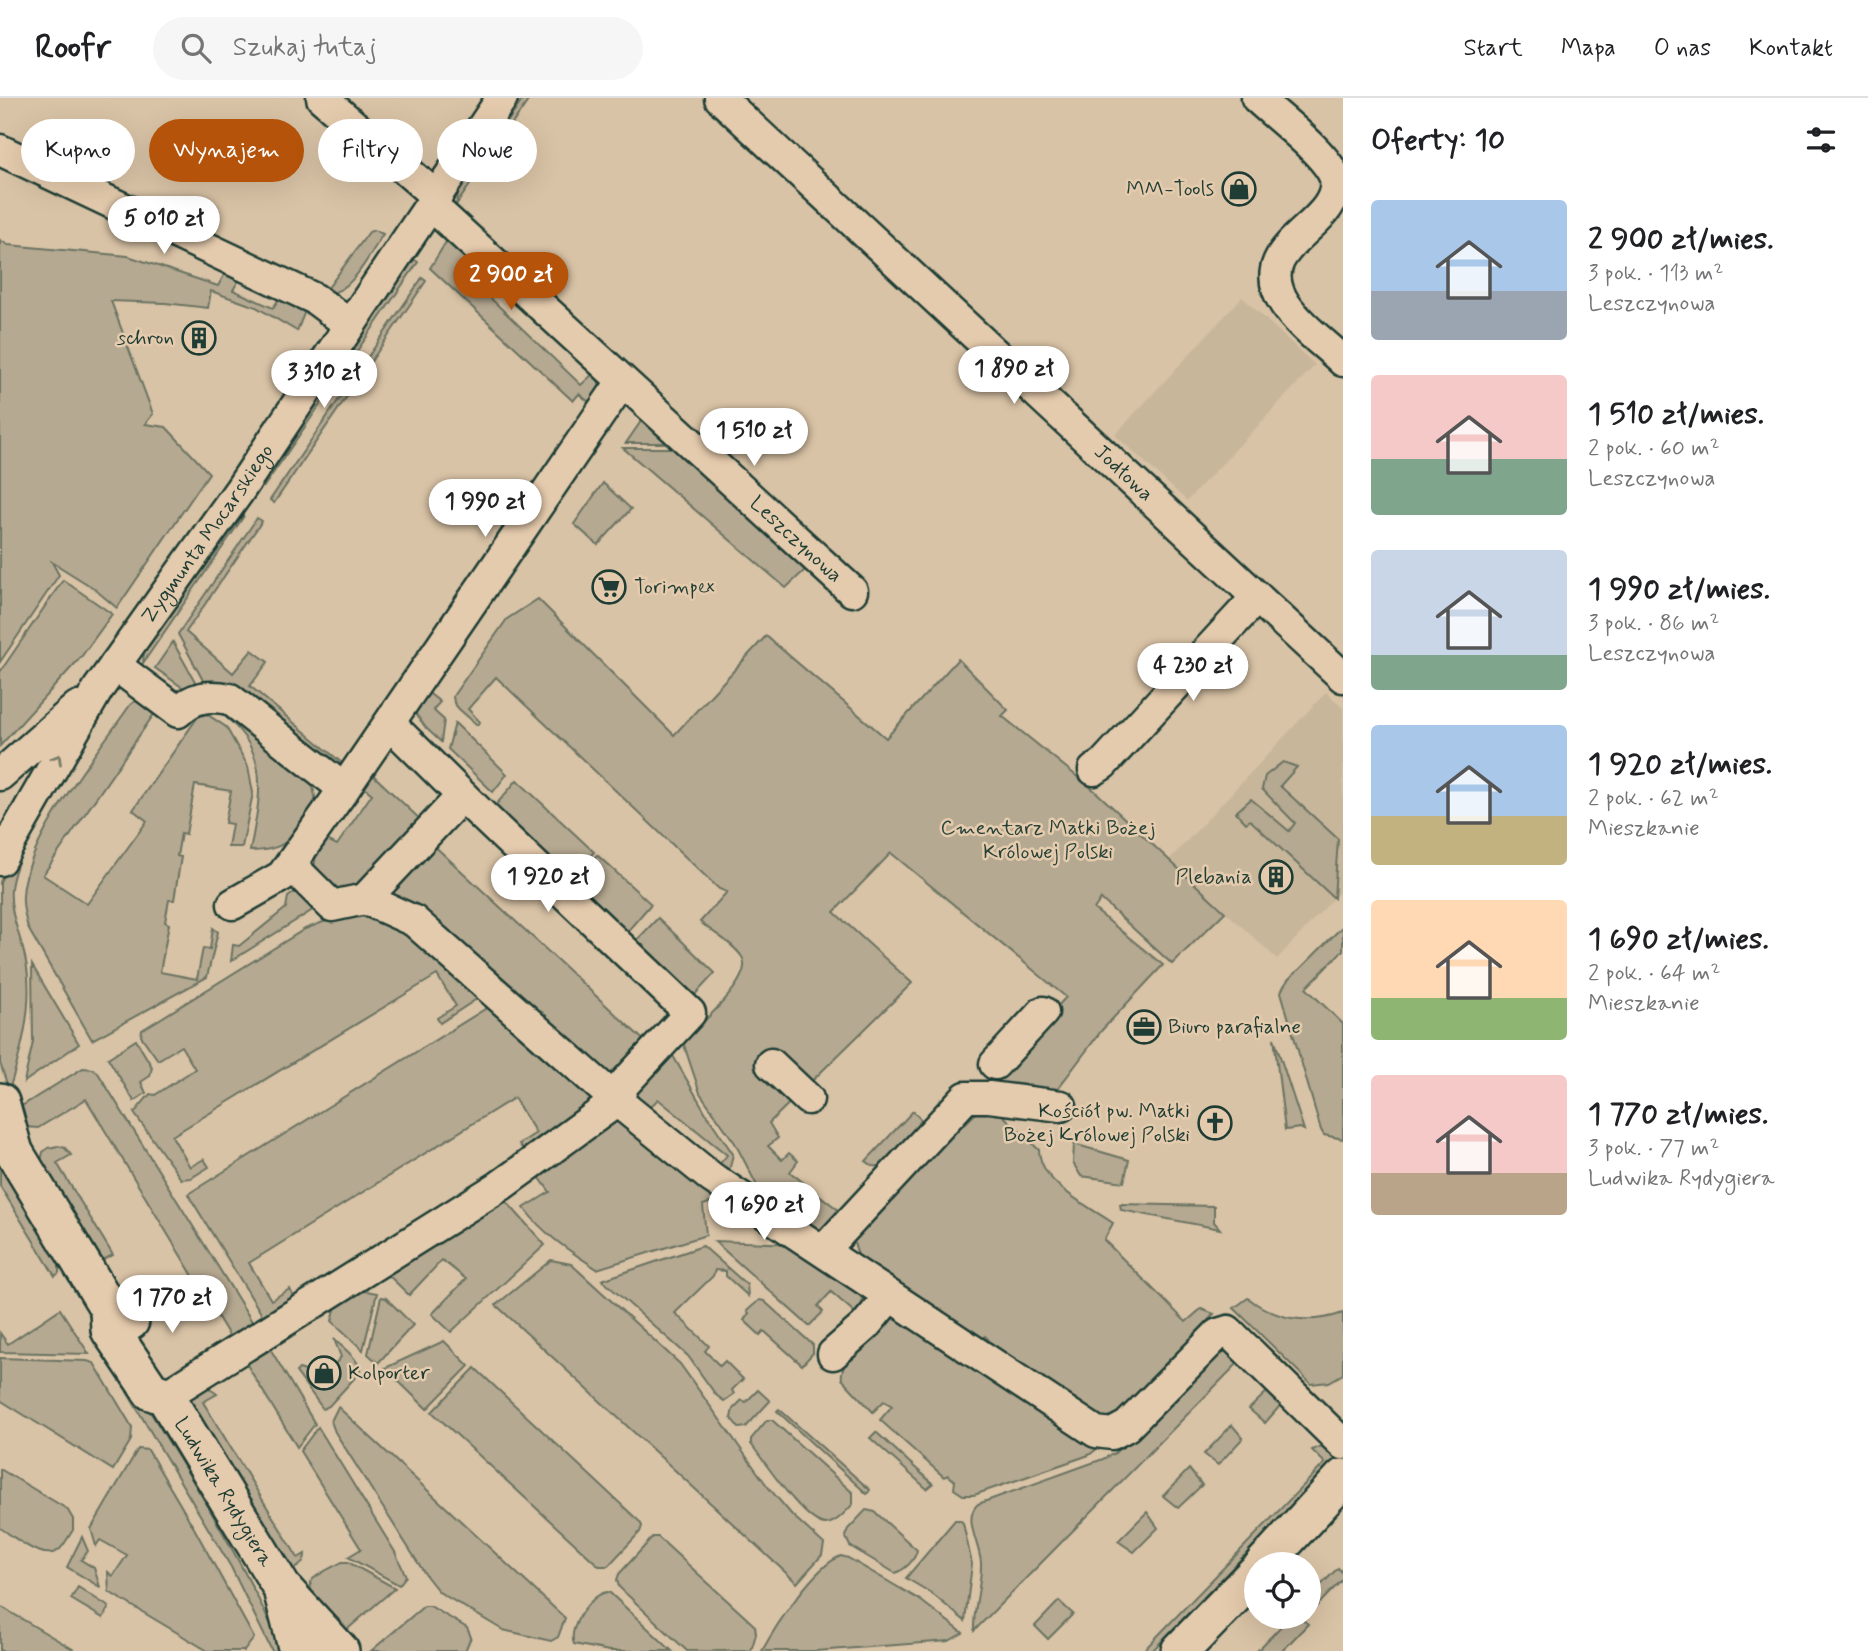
<!DOCTYPE html>
<html lang="pl">
<head>
<meta charset="utf-8">
<style>
	body { margin:0; font-family:Mynerve,sans-serif; background:#f6f6f6; color:#202124; height:100vh; display:flex; flex-direction:column; font-size:26px; white-space:nowrap }
	* { box-sizing:border-box; margin:0 }
	p { font-size:23px; color:#757577 }
	.icon { flex:none; width:38px; height:38px; fill:none; stroke:currentColor; stroke-width:2; stroke-linecap:round; stroke-linejoin:round }
	.map { position:relative; flex:1; overflow:hidden }
	.sheet { display:flex; flex-direction:column; background:#fff; width:525px }
	.sheet>* { flex:none }
	.guide { position:absolute; left:21px; top:21px; width:665px; height:63px; display:flex; gap:14px }
	.buttons { position:absolute; left:1244px; top:1454px; display:grid; gap:14px }
	.buttons a { display:grid; place-items:center; width:77px; height:77px; border-radius:50%; background:#fff; box-shadow:0 7px 28px #0002; font-size:35px }
	.price { position:absolute; translate:-50% -60px; padding:0 16px; border-radius:24px; background:#fff; color:#222; font-size:23px; line-height:46px; filter:drop-shadow(0 2px 4px #0008) }
	.price::after { content:''; position:absolute; left:50%; top:42px; width:21px; height:16px; margin-left:-10px; background:inherit; clip-path:polygon(0 0,100% 0,50% 100%) }
	.price.current { background:#b45309; color:#fff }
	ul { padding:0; list-style:none }
	li { display:flex; align-items:center; gap:21px; height:175px; padding:0 28px }
	li span { display:grid; place-items:center; flex:none; width:196px; height:140px; border-radius:7px; color:#555 }
	li>.icon { margin-inline-start:auto }
	span .icon { width:84px; height:84px; fill:#fffc; stroke-width:1 }
	li b { font-size:30px }
	h2 { display:flex; justify-content:space-between; align-items:center; height:84px; padding:0 28px; font-size:30px }
	.tag { padding:0 24px; border-radius:32px; background:#fff; box-shadow:0 7px 28px #0002; font-size:24px; line-height:63px }
	.tag.current { background:#b45309; color:#fff }
	header { display:flex; align-items:center; gap:42px; box-sizing:border-box; height:98px; padding:0 35px; background:#fff; border-bottom:2px solid #e0e0e0 }
	header strong { font-size:33px }
	nav { display:flex; gap:38px; margin-inline-start:auto; font-size:24px }
	.search { width:490px; height:63px; background:#f6f6f6; display:flex; align-items:center; gap:18px; box-sizing:border-box; padding:0 24px; border-radius:38px; color:#757577; font-size:26px }
	main { display:flex; flex:1; min-height:0 }
	.map>svg:first-child { display:block }
	.built { fill:#c8b69b }
	.green { fill:#b6a991; stroke:#6a7362; stroke-width:2 }
	.lines { fill:none; stroke-linecap:round; stroke-linejoin:round }
	.minor-casing { stroke:#1f3d34; stroke-width:35 }
	.tertiary-casing { stroke:#1f3d34; stroke-width:42 }
	.minor { stroke:#e5cbad; stroke-width:30 }
	.tertiary { stroke:#e5cbad; stroke-width:37 }
	.oneway { stroke:#787d6a }
	.labels { text-anchor:middle; dominant-baseline:central; stroke-width:5; stroke-linejoin:round; paint-order:stroke }
	.poi-label { font-size:21px; fill:#1f3d34; stroke:#e5cbad; text-anchor:end }
	.street-label { font-size:21px; fill:#1f3d34; stroke:#e5cbad }
	.park-label { font-size:21px; fill:#274239; stroke:#e5cbad }
</style>
</head>
<body>
<header>
<strong>Roofr</strong>
<div class="search"><svg class="icon" aria-label="search" viewBox="0 0 24 24"><circle cx="10" cy="10" r="6"/><path d="M15 15l6 6"/></svg>Szukaj tutaj</div>
<nav><a>Start</a><a>Mapa</a><a>O nas</a><a>Kontakt</a></nav>
</header>
<main>
<div class="map">
<svg width="1343" height="1553" viewBox="0 0 1343 1553">
	<rect width="100%" height="100%" fill="#d9c3a6"/>
	<filter id="ink" filterUnits="userSpaceOnUse"><feTurbulence type="fractalNoise" baseFrequency=".0143" numOctaves="2"/><feDisplacementMap in="SourceGraphic" scale="14" xChannelSelector="R" yChannelSelector="G"/><feConvolveMatrix kernelMatrix="1 2 1 2 8 2 1 2 1" color-interpolation-filters="sRGB"/></filter>
	<g filter="url(#ink)">
		<!-- built -->
		<g class="built">
			<path d="M1242,199L1315,267L1187,403L1115,337Z"/>
			<path d="M1326,594L1343,610V790L1277,861L1169,762Z"/>
		</g>
		<!-- green -->
		<g class="green">
			<path d="M524,0H530L456,107L458,95Z"/>
			<path d="M374,132L383,136C371,154 349,201 325,194L369,134Z"/>
			<path d="M449,139L495,180L483,193L581,287L594,275C603,286 599,295 594,308L579,296L573,303L430,170Z"/>
			<path d="M0,142L8,147L128,158L218,188L228,170L242,177L233,192L273,210L282,196L307,208L297,233L256,209L211,193L208,210L165,205L111,203L153,316L145,326L166,329L209,375L117,510L92,489L52,464L59,477L0,564Z"/>
			<path d="M413,161L418,164L263,390L264,380Z"/>
			<path d="M422,180L426,183L274,405L270,402Z"/>
			<path d="M644,319L672,345H626Z"/>
			<path d="M623,350H676L806,471L786,490Z"/>
			<path d="M603,385L631,411L598,447L574,426Z"/>
			<path d="M244,418L143,565L144,554L233,424Z"/>
			<path d="M257,420L262,423L186,534L233,575L252,552L268,564L250,588L342,665L332,668L205,586L178,536Z"/>
			<path d="M63,482L112,516L81,559L0,648V574Z"/>
			<path d="M538,501L674,637L766,538L886,640L958,561L1008,612L1002,618L1095,693L1225,814L1172,866L1101,801L1094,811L1163,867L1102,932L1056,993L987,986L1066,899L891,755L834,814L912,885L769,1025L778,1040L768,1048L782,1062L789,1055L798,1063L790,1074L841,1114L826,1140L765,1103L735,1045L700,995L683,944C698,928 756,880 742,859C733,845 712,834 700,824L727,794L719,791L496,579L468,611L480,624L477,627L459,611L454,605L453,598L507,521Z"/>
			<path d="M173,544L197,587L183,590L155,570Z"/>
			<path d="M426,593L440,604L433,612L444,622L441,644L426,630L413,612Z"/>
			<path d="M139,600L152,609L154,616L43,777L87,806L147,723L133,712L202,613L226,629L248,668L253,695L242,749H228L232,726L225,725L231,693L195,687L186,736L181,735L177,758L181,759L174,802H169L165,824L169,826L160,874L197,881L203,850L210,851L213,830L218,834L207,879L92,942L28,830C25,819 22,809 23,798C25,742 98,654 130,607Z"/>
			<path d="M213,609H221L311,679L316,703C295,734 292,753 250,753C262,690 272,651 213,609Z"/>
			<path d="M455,625L507,676L493,694L448,651Z"/>
			<path d="M1283,664L1297,669L1280,688L1338,741L1334,800L1250,722L1246,725L1236,714L1251,701L1289,733L1295,725L1262,691L1265,678Z"/>
			<path d="M373,677L423,724L373,782L342,797L313,778L317,749L323,740L337,747L372,696L361,687V678Z"/>
			<path d="M517,682L594,754L563,787L489,715Z"/>
			<path d="M29,720L33,724C27,741 12,774 11,791C9,815 20,836 25,859C35,903 22,951 9,992L0,965V784Z"/>
			<path d="M428,742L651,949L613,984L392,800L388,793Z"/>
			<path d="M597,757L651,806L620,842L566,790Z"/>
			<path d="M297,792L314,806L311,813L231,863L233,847L239,848L286,810L288,799Z"/>
			<path d="M356,817L373,818L401,829L479,897L478,900L440,925L437,920L456,908L437,877L172,1038L190,1069L204,1061L209,1069L191,1080L181,1081L134,1015L150,996L155,997L195,971L181,948L158,962L141,938L142,932L305,831L339,818Z"/>
			<path d="M658,820L715,875L690,902L634,845Z"/>
			<path d="M1343,828V852L1306,890L1343,926V1041L1324,1037L1321,1032L1281,894C1285,884 1291,877 1300,871Z"/>
			<path d="M32,867L79,946L24,984L33,944Z"/>
			<path d="M493,906L598,999L528,1058L519,1046L536,1035L514,1000L249,1165L271,1202L290,1191L296,1205L267,1225L188,1096Z"/>
			<path d="M1274,940L1304,1032L1300,1030L1285,1032Z"/>
			<path d="M136,942L152,969L150,978L141,984L146,995L134,1003L108,960Z"/>
			<path d="M668,949L707,1017L733,1056L728,1078L716,1071L727,1057L658,1001L646,1014L631,1001Z"/>
			<path d="M83,970L93,971L98,975L256,1230L233,1244L86,1001L38,1030L25,1029L17,1011Z"/>
			<path d="M988,1003L1039,1052C1041,1087 1086,1106 1113,1125L1104,1142L1186,1224L1201,1211L1214,1216L1117,1318L1109,1321L1098,1320L984,1248L989,1242L985,1238L979,1245L860,1163L852,1139L955,1019L964,1027Z"/>
			<path d="M913,1013L926,1027L884,1069L873,1068L866,1063Z"/>
			<path d="M611,1022H618L707,1086L713,1104L703,1107L706,1137L597,1171C570,1153 544,1137 524,1110L550,1094L537,1076Z"/>
			<path d="M1074,1046L1129,1062L1124,1084L1081,1078L1073,1065Z"/>
			<path d="M58,1048L65,1050L71,1057L57,1065L113,1157L103,1162L41,1063L43,1054L48,1050Z"/>
			<path d="M0,1069L59,1166V1175L55,1178L0,1088Z"/>
			<path d="M505,1102L545,1147L451,1234L432,1216L466,1181L442,1162L409,1197L382,1171Z"/>
			<path d="M1120,1106L1214,1108V1124L1220,1131L1121,1112Z"/>
			<path d="M714,1143L799,1146L860,1194L864,1209L861,1220L831,1194L818,1208L823,1214L809,1228Z"/>
			<path d="M703,1148L747,1187L748,1198L726,1178V1173L715,1172L713,1178L675,1215L709,1248L705,1253L720,1268L725,1263L743,1281L732,1292L734,1296L724,1303L716,1297L688,1258L602,1182Z"/>
			<path d="M551,1162L571,1166L680,1266L768,1389L792,1417L824,1446L822,1457L797,1485L496,1207Z"/>
			<path d="M366,1193L377,1195L363,1252L332,1223L337,1204L357,1194Z"/>
			<path d="M381,1199L386,1200L413,1227L378,1265L368,1256Z"/>
			<path d="M1248,1200C1276,1222 1309,1227 1343,1215V1276L1329,1284L1311,1286L1234,1210Z"/>
			<path d="M759,1202L764,1203L813,1247V1255L802,1267L764,1233L760,1237L744,1222L749,1215L747,1213Z"/>
			<path d="M60,1211L89,1256L0,1254V1235L8,1246Z"/>
			<path d="M895,1220L909,1222L1099,1349L1089,1357L974,1397H963L954,1391L955,1383L948,1377L944,1379L880,1322L892,1308L884,1303L873,1314L842,1281C838,1263 877,1223 895,1220Z"/>
			<path d="M334,1241C343,1250 360,1261 360,1274L329,1308L323,1311L296,1274L299,1271L324,1279L341,1259Z"/>
			<path d="M265,1242L315,1326L297,1349L241,1257Z"/>
			<path d="M444,1243L469,1268L427,1311L385,1270Z"/>
			<path d="M1224,1253L1233,1255L1243,1260L974,1533C973,1510 982,1487 981,1465C980,1446 962,1420 978,1406L1103,1361L1115,1355L1209,1259Z"/>
			<path d="M0,1260L87,1263L94,1265L132,1329L131,1342L113,1372L0,1302Z"/>
			<path d="M475,1270L640,1424L642,1428L640,1434L608,1468H599L432,1314Z"/>
			<path d="M134,1288C188,1374 242,1460 283,1553H272L231,1469L127,1294Z"/>
			<path d="M1273,1288L1286,1301L1265,1325L1249,1311Z"/>
			<path d="M208,1289L217,1296L203,1304L298,1460L305,1456C305,1464 301,1468 293,1471L288,1468L194,1310L191,1302L192,1296Z"/>
			<path d="M758,1292L770,1303L746,1329L739,1330L731,1320L733,1311L742,1302L746,1304Z"/>
			<path d="M338,1309L565,1520L558,1539L551,1543L503,1532L439,1494L427,1479L335,1334L331,1323Z"/>
			<path d="M779,1311L870,1392L867,1396L777,1313Z"/>
			<path d="M767,1322H772L853,1395V1406C846,1413 837,1425 826,1426C806,1427 764,1363 751,1346V1341Z"/>
			<path d="M1232,1327L1243,1340L1218,1367L1204,1356Z"/>
			<path d="M318,1329L395,1454L406,1478L399,1487L348,1459L361,1451L300,1353Z"/>
			<path d="M876,1334L933,1386L927,1391L870,1340Z"/>
			<path d="M1324,1347L1338,1357L1335,1364L1152,1553H1146L1144,1552L1325,1365L1312,1352Z"/>
			<path d="M138,1351L148,1352L194,1430L254,1540L244,1553H208L109,1494L108,1474L113,1478L127,1457L100,1442L96,1448L91,1431Z"/>
			<path d="M0,1371L67,1411L73,1421V1432C69,1438 65,1446 60,1451C44,1466 14,1438 0,1430Z"/>
			<path d="M1189,1371L1202,1387L1178,1410L1163,1398Z"/>
			<path d="M866,1412L875,1414L917,1452C915,1462 905,1472 895,1475L850,1448L845,1438L848,1431Z"/>
			<path d="M1147,1414L1158,1430L1134,1454L1118,1443Z"/>
			<path d="M955,1422H960L963,1425L972,1466L965,1523L931,1495L906,1480Z"/>
			<path d="M82,1439L88,1453L81,1462L94,1470L100,1489L67,1469Z"/>
			<path d="M653,1439H658L755,1528L756,1536L751,1553H687L619,1489L617,1482L619,1476Z"/>
			<path d="M841,1458L848,1460L920,1502L963,1535L949,1543L816,1553H762C775,1529 815,1467 841,1458Z"/>
			<path d="M342,1464H348L395,1490L343,1535C335,1525 301,1493 313,1481C321,1474 333,1469 342,1464Z"/>
			<path d="M1338,1470L1343,1475V1481L1309,1516V1499Z"/>
			<path d="M78,1489L109,1509L103,1520L71,1501Z"/>
			<path d="M607,1494L610,1495L672,1553H609L574,1546C567,1529 591,1496 607,1494Z"/>
			<path d="M1059,1503L1073,1516L1048,1541L1035,1528Z"/>
			<path d="M0,1508L76,1553H0Z"/>
			<path d="M424,1508H430L467,1530L471,1539L465,1553H371Z"/>
			<path d="M1290,1519H1306L1303,1522L1308,1526L1282,1553H1257Z"/>
		</g>
		<g class="lines">
			<defs>
				<g id="minor">
					<path d="M322,0L437,99"/>
					<path id="s1" d="M720,0L1343,579"/>
					<path d="M1257,0C1277,19 1327,56 1335,80C1343,130 1245,145 1285,206C1300,228 1324,245 1343,263"/>
					<path d="M0,52L315,201L350,227"/>
					<path id="s2" d="M431,107L852,493"/>
					<path d="M115,567L178,614C193,598 210,597 230,601L344,691L622,284"/>
					<path d="M390,626L481,716L690,915L624,986L617,1003L414,823L365,801L462,698"/>
					<path d="M1094,672L1103,666L1257,499"/>
					<path d="M0,677L77,609"/>
					<path id="s3" d="M0,762L98,591L239,393L502,0"/>
					<path d="M291,767L332,808L365,801"/>
					<path d="M233,806L282,778L344,691"/>
					<path d="M771,966L808,1001"/>
					<path d="M995,966L1043,914"/>
					<path d="M824,1152L966,999H989L1061,1008"/>
					<path d="M833,1256L865,1228L889,1199"/>
					<path d="M165,1298L500,1088L617,1003L712,1080L1096,1334L1112,1336L1127,1328L1218,1236L1228,1233L1343,1346"/>
				</g>
				<g id="tertiary">
					<path d="M0,1004L14,1054"/>
					<path d="M0,1036L14,1054L109,1211L130,1223"/>
					<path id="s4" d="M109,1211L110,1232L151,1293L165,1298L282,1490L340,1553"/>
					<path d="M1264,1466L1343,1380"/>
					<path d="M283,1495L298,1553"/>
					<path d="M1180,1553L1256,1475"/>
				</g>
			</defs>
			<!-- minor casing -->
			<use href="#minor" class="minor-casing"/>
			<!-- tertiary casing -->
			<use href="#tertiary" class="tertiary-casing"/>
			<!-- minor -->
			<use href="#minor" class="minor"/>
			<!-- tertiary -->
			<use href="#tertiary" class="tertiary"/>
		</g>
		<!-- one-way arrows -->
		<defs><path id="oneway-chevron" d="M-2-3.5L2.5 0L-2 3.5" fill="none" stroke-width="1.6" stroke-linecap="round" stroke-linejoin="round" transform="scale(1.75)"/></defs>
		<use class="oneway" href="#oneway-chevron" transform="translate(57 661) rotate(-60)"/>
	</g>
	<!-- icons -->
	<defs>
		<symbol id="shop-ring" viewBox="-11 -11 22 22"><circle r="9.5" fill="#e5cbad" stroke="#1f3d34" stroke-width="1.5"/><path d="M-5-2.5h2.3a2.7 3.5 0 0 1 5.4 0H5L5.5 6h-11ZM-1.5-2.5h3a1.5 2.3 0 0 0-3 0Z" fill="#1f3d34"/></symbol>
		<symbol id="building-ring" viewBox="-11 -11 22 22"><circle r="9.5" fill="#e5cbad" stroke="#1f3d34" stroke-width="1.5"/><path d="M-4-6H4V6H1V3H-1V6H-4ZM-2.5-4.3h1.7v1.8h-1.7ZM.8-4.3h1.7v1.8H.8ZM-2.5-1h1.7V.8h-1.7ZM.8-1h1.7V.8H.8Z" fill="#1f3d34"/></symbol>
		<symbol id="supermarket-ring" viewBox="-11 -11 22 22"><circle r="9.5" fill="#e5cbad" stroke="#1f3d34" stroke-width="1.5"/><path d="M-6-5.5h2.5l.6 2H6L4.5 2H-2.5L-4.4-4H-6ZM-1.5 3.2a1.3 1.3 0 1 0 .1 0ZM3 3.2a1.3 1.3 0 1 0 .1 0Z" fill="#1f3d34"/></symbol>
		<symbol id="office-ring" viewBox="-11 -11 22 22"><circle r="9.5" fill="#e5cbad" stroke="#1f3d34" stroke-width="1.5"/><path d="M-6-3h4V-5.5h4V-3h4V5H-6ZM-1-4.5V-3h2v-1.5ZM-6 0V1H6V0Z" fill="#1f3d34"/></symbol>
		<symbol id="church-ring" viewBox="-11 -11 22 22"><circle r="9.5" fill="#e5cbad" stroke="#1f3d34" stroke-width="1.5"/><path d="M-1.2-6h2.4v3.5h3.3v2.4h-3.3V6h-2.4V-.1h-3.3v-2.4h3.3Z" fill="#1f3d34"/></symbol>
	</defs>
	<g fill-rule="evenodd">
		<use href="#shop-ring" x="1220" y="72" width="38" height="38"/>
		<use href="#building-ring" x="180" y="221" width="38" height="38"/>
		<use href="#supermarket-ring" x="590" y="470" width="38" height="38"/>
		<use href="#building-ring" x="1257" y="760" width="38" height="38"/>
		<use href="#office-ring" x="1125" y="910" width="38" height="38"/>
		<use href="#church-ring" x="1196" y="1006" width="38" height="38"/>
		<use href="#shop-ring" x="305" y="1256" width="38" height="38"/>
	</g>
	<g class="labels">
		<!-- poi labels -->
		<g class="poi-label">
			<text x="1214" y="91">MM-Tools</text>
			<text x="174" y="240">schron</text>
			<text x="634" y="489" text-anchor="start">Torimpex</text>
			<text x="1252" y="779">Plebania</text>
			<text x="1168" y="929" text-anchor="start">Biuro parafialne</text>
			<text x="1190" y="1013">Kościół pw. Matki<tspan x="1190" dy="24">Bożej Królowej Polski</tspan></text>
			<text x="348" y="1275" text-anchor="start">Kolporter</text>
		</g>
		<!-- street labels -->
		<g class="street-label">
			<text stroke="none"><textPath href="#s1" startOffset="551">Jodłowa</textPath></text>
			<text stroke="none"><textPath href="#s3" startOffset="387">Zygmunta Mocarskiego</textPath></text>
			<text stroke="none"><textPath href="#s2" startOffset="495">Leszczynowa</textPath></text>
			<text stroke="none"><textPath href="#s4" startOffset="222">Ludwika Rydygiera</textPath></text>
		</g>
		<!-- park labels -->
		<g class="park-label">
			<text x="1048" y="730">Cmentarz Matki Bożej<tspan x="1048" dy="24">Królowej Polski</tspan></text>
		</g>
	</g>
</svg>
<div class="buttons">
<a><svg class="icon" aria-label="locate" viewBox="0 0 24 24"><circle cx="12" cy="12" r="6"/><path d="M12 2v4M12 18v4M2 12h4M18 12h4"/></svg></a>
</div>
<b class="price" style="left:164px;top:158px">5 010 zł</b>
<b class="price current" style="left:511px;top:214px">2 900 zł</b>
<b class="price" style="left:1014px;top:308px">1 890 zł</b>
<b class="price" style="left:324px;top:312px">3 310 zł</b>
<b class="price" style="left:754px;top:370px">1 510 zł</b>
<b class="price" style="left:485px;top:441px">1 990 zł</b>
<b class="price" style="left:1193px;top:605px">4 230 zł</b>
<b class="price" style="left:548px;top:816px">1 920 zł</b>
<b class="price" style="left:764px;top:1144px">1 690 zł</b>
<b class="price" style="left:172px;top:1237px">1 770 zł</b>
<div class="guide">
<a class="tag">Kupno</a>
<a class="tag current">Wynajem</a>
<a class="tag">Filtry</a>
<a class="tag">Nowe</a>
</div>
</div>
<section class="sheet">
<h2>Oferty: 10<svg class="icon" aria-label="filters" viewBox="0 0 24 24"><path d="M4 7h16M4 17h16"/><circle cx="9" cy="7" r="2"/><circle cx="15" cy="17" r="2"/></svg></h2>
<ul>
<li><span style="background:linear-gradient(#a9c7e8 65%,#9aa5b1 0)"><svg class="icon" aria-label="home" viewBox="0 0 24 24"><path d="M3 11l9-7 9 7M6 9v11h12V9"/></svg></span><div><b>2 900 zł/mies.</b><p>3 pok. · 113 m²</p><p>Leszczynowa</p></div></li>
<li><span style="background:linear-gradient(#f6c9c9 60%,#7fa58c 0)"><svg class="icon" aria-label="home" viewBox="0 0 24 24"><path d="M3 11l9-7 9 7M6 9v11h12V9"/></svg></span><div><b>1 510 zł/mies.</b><p>2 pok. · 60 m²</p><p>Leszczynowa</p></div></li>
<li><span style="background:linear-gradient(#c9d6e8 75%,#7fa58c 0)"><svg class="icon" aria-label="home" viewBox="0 0 24 24"><path d="M3 11l9-7 9 7M6 9v11h12V9"/></svg></span><div><b>1 990 zł/mies.</b><p>3 pok. · 86 m²</p><p>Leszczynowa</p></div></li>
<li><span style="background:linear-gradient(#a9c7e8 65%,#c2b280 0)"><svg class="icon" aria-label="home" viewBox="0 0 24 24"><path d="M3 11l9-7 9 7M6 9v11h12V9"/></svg></span><div><b>1 920 zł/mies.</b><p>2 pok. · 62 m²</p><p>Mieszkanie</p></div></li>
<li><span style="background:linear-gradient(#ffd9b3 70%,#8fb573 0)"><svg class="icon" aria-label="home" viewBox="0 0 24 24"><path d="M3 11l9-7 9 7M6 9v11h12V9"/></svg></span><div><b>1 690 zł/mies.</b><p>2 pok. · 64 m²</p><p>Mieszkanie</p></div></li>
<li><span style="background:linear-gradient(#f6c9c9 70%,#b9a48a 0)"><svg class="icon" aria-label="home" viewBox="0 0 24 24"><path d="M3 11l9-7 9 7M6 9v11h12V9"/></svg></span><div><b>1 770 zł/mies.</b><p>3 pok. · 77 m²</p><p>Ludwika Rydygiera</p></div></li>
</ul>
</section>
</main>
</body>
</html>
